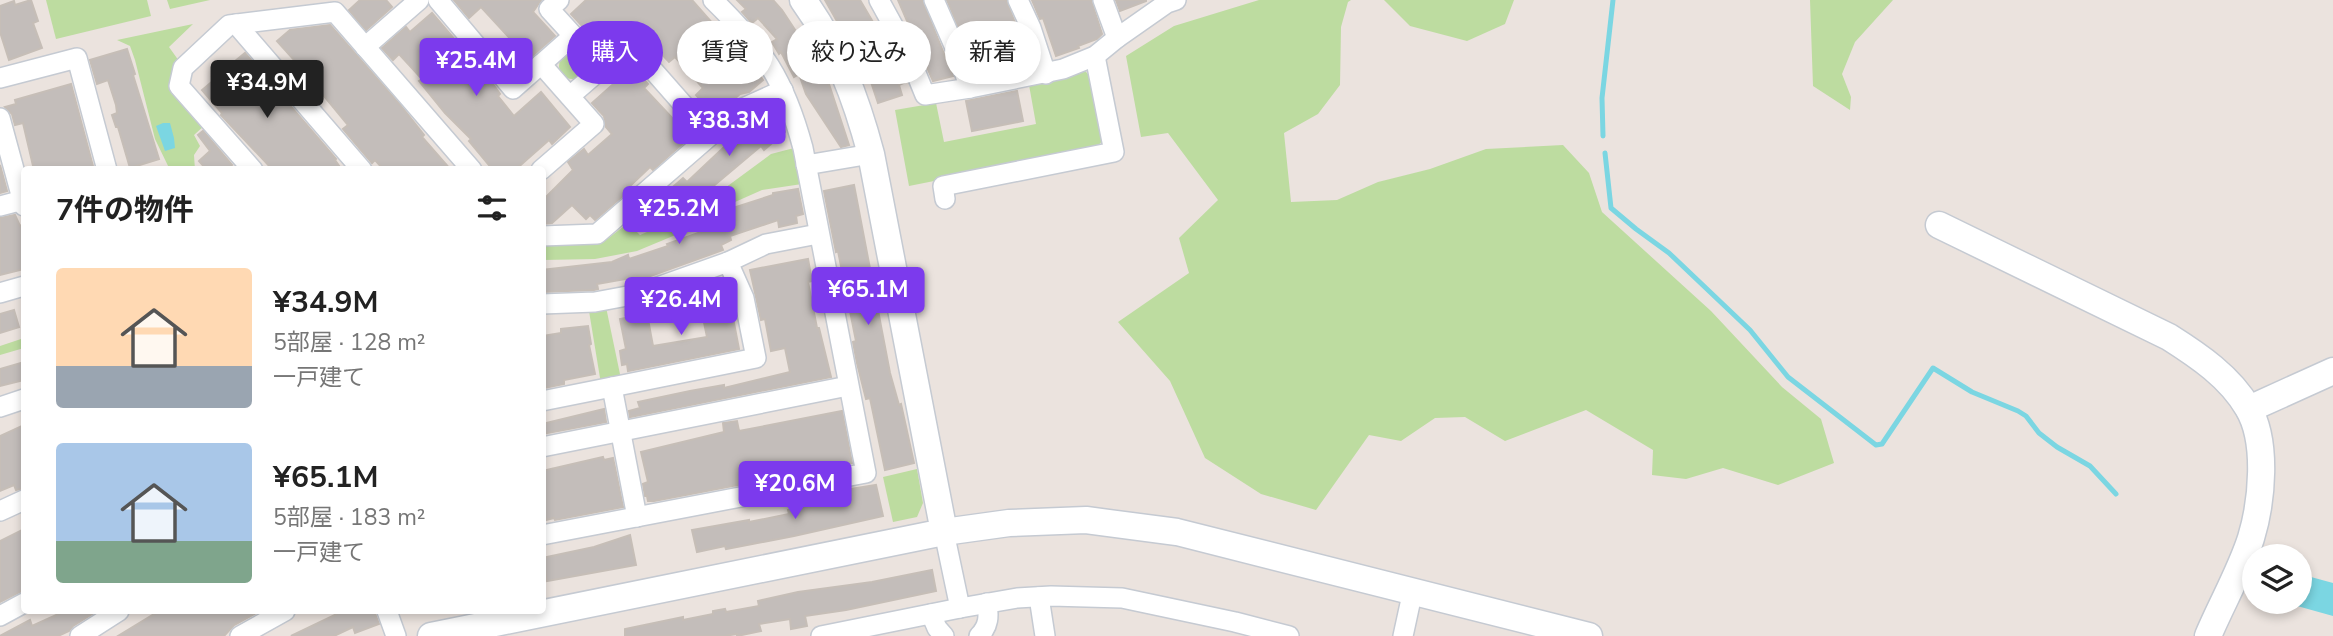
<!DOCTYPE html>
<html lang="ja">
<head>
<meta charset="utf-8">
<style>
	body { margin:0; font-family:"Nunito Sans","Noto Sans JP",sans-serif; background:#f2f2f2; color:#222; height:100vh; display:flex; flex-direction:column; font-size:26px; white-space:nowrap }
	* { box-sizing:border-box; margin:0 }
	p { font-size:23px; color:#767676 }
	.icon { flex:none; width:38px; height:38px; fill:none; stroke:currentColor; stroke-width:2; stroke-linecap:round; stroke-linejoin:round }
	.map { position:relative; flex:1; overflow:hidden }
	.panel { position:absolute; left:21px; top:166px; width:525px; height:448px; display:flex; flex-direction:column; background:#fff; border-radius:7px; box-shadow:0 4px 10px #0003 }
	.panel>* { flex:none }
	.banner { position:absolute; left:567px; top:21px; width:665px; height:63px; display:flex; gap:14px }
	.tools { position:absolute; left:2242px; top:544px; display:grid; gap:14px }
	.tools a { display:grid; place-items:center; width:70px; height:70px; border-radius:50%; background:#fff; box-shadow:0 4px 10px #0003; font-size:35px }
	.price { position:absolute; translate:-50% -60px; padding:0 16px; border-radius:7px; background:#7c3aed; color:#fff; font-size:23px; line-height:46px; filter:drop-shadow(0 2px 4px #0008) }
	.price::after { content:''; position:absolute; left:50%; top:42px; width:21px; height:16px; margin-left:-10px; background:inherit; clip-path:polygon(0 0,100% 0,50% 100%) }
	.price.current { background:#222; color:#fff }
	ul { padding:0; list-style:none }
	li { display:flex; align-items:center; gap:21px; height:175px; padding:0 35px }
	li span { display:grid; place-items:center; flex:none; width:196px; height:140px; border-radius:7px; color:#555 }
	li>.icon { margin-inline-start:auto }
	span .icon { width:84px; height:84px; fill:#fffc; stroke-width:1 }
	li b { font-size:30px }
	h2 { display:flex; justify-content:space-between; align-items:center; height:84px; padding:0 35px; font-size:30px }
	.pill { padding:0 24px; border-radius:32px; background:#fff; box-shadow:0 4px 10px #0003; font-size:24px; line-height:63px }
	.pill.current { background:#7c3aed; color:#fff }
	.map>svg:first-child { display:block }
	.green { fill:#bddca0 }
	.water { fill:#7bd6e2 }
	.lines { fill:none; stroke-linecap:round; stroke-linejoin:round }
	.stream { stroke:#7bd6e2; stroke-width:5 }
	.building { fill:#c3bdba; stroke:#c6beb7; stroke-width:2 }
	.street-casing { stroke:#c5cad2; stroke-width:22 }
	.secondary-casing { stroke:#c5cad2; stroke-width:29 }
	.street { stroke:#fff; stroke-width:19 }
	.secondary { stroke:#fff; stroke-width:26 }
</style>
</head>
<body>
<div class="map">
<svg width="2333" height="636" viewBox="0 0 2333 636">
	<rect width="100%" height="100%" fill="#ebe3de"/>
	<!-- green -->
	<g class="green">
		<path d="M46,0H147L151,16L56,39Z"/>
		<path d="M167,0H210L170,9Z"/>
		<path d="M1259,0H1351L1348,2L1341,27L1340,85L1318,114L1284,133L1291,202L1337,200L1378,182L1430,169L1486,149L1563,145L1589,173L1602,212L1711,311L1782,387L1821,419L1834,463L1778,485L1723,468L1686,479L1652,475L1653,450L1586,410L1505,441L1465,417L1435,418L1401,441L1369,435L1316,510L1261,494L1205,458L1170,381L1118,322L1189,273L1179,238L1218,200L1168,133L1141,137L1126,56L1174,26Z"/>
		<path d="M1384,0H1514L1505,24L1467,41L1410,26Z"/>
		<path d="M1810,0H1893L1855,42L1842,74L1851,97L1850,110L1813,86Z"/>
		<path d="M193,24L169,47L179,61L206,124L194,135L200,146L194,155L195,170H170L155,139L135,60L130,46L117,40Z"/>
		<circle cx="572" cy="66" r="13"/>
		<path d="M1084,70L1092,78L1104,139L1095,149L909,186L895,110L936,103L944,142L1036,124L1029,85Z"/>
		<path d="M794,148L802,184L762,190L735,202L705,221L673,236L637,251L595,259L543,260L542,245L602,243L628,223L640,235L691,213L771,154Z"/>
		<path d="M606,307L621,379L601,384L589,311Z"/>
		<path d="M24,338V348L0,355V346Z"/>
		<path d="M917,469L923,503L917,517L893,522L883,477Z"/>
	</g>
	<!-- water -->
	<g class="water">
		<path d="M163,123H170L174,138L175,148L165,151L156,126Z"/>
		<path d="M2300,574L2333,583V616L2290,604L2291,602H2300Z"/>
	</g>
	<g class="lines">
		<!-- stream -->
		<g class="stream">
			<path d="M1603,136L1602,98L1613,0"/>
			<path d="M1605,153L1611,208L1636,229L1669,253L1750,330L1788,377L1876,445L1882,444L1933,368L1972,392L2018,411L2026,416L2039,433L2057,447L2090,466L2116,494"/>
		</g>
	</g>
	<!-- building -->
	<g class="building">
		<path d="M31,0L38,21L33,23L42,48L9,60L0,32V6L14,1L15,5Z"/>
		<path d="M360,0H386L392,7L366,30L349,10Z"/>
		<path d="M454,0H541L533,12L555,36L516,70L501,54L514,43L481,7L469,18Z"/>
		<path d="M586,0H692L721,33L724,29L737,42L763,80L749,92L740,94L715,116L696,95L703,88L675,57L669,62L636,27L631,32L622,35L607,48L587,25L584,28L571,14Z"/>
		<path d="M737,0H773L782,10L807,48L813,45L822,63L849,145L841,147L806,94L799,74L794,77L781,52L779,54L772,42L777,39L758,18L752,23L742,12L746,9Z"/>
		<path d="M825,0H860L887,46L898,69L901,68L906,82L899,85L902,95L878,103L868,73L864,74L851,46Z"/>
		<path d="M898,0H922L953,76L933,81Z"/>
		<path d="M947,0H1006L1021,38L1025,50L1022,51L1027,61L1016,66L978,74Z"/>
		<path d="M1032,0H1091L1102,34L1097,39L1078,46L1079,48L1056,56L1043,18L1040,19Z"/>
		<path d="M1116,0H1146V1L1120,11Z"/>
		<path d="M432,13L493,84L500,94L498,96L514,116L541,92L570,127L552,144L549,140L515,170H493L469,141L471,139L445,113L419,81L422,79L399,54L393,60L382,48L406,27L410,32Z"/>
		<path d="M330,25L401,106L424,135L422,137L451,170H384L375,160L372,163L343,129L348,125L315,85L311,88L301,76L305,72L277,41L290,30Z"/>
		<path d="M127,49L135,74L133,75L159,159L130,168L118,127H116L112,115L117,113L116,105L108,80L97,84L90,60Z"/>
		<path d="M245,53L336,159L335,160L342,170H273L221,115L222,113L202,90L214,80L212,77L221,69L223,71Z"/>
		<path d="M628,71L633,77L638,73L648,84L644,88L690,137L653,170L650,167L630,186L632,188L595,220L590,215L586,219L572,205L552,223L542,224V201L573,170L568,162L584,149L588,155L612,134L606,127L604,116L592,103Z"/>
		<path d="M71,84L94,170H34L23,123L15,125L12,114L5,107L16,104L15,100Z"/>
		<path d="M1017,91L1023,121L972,131L966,101Z"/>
		<path d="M769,110L783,126L785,132L764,150L761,146L710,189L708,187L681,209L667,192L683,178L687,182L758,115Z"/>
		<path d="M203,131L232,165L227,170H207L199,161L210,151L198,135Z"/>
		<path d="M0,165L7,191L0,193Z"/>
		<path d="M854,185L890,373L899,405L901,404L914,463L885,470L870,398L866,399L857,363L853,342L856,341L838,251L836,252L824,191Z"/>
		<path d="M798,189L803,214L796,216L797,223L779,227L778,220L730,236L731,240L721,245L723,250L642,279V276L597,284L598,289L594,290L542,292V270L612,262L628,255L629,259L668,246L667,244L701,232L698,229L732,216L730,209L773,195V193Z"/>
		<path d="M15,215L20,226L24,224V269L0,275V218Z"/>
		<path d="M808,259L812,281L808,282L817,328H819L831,377L630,417L629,411L640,408L638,402L690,391L724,385V388L790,372L785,348L771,351L765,319L761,320L750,270Z"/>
		<path d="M728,292L739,349L628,371L627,364L622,365L620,351L626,349L620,319L647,314L653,346L707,337L699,298Z"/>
		<path d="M14,310L19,327L0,333V314Z"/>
		<path d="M588,326L591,344L589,345L595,374L564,380V384L544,388L542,336L561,333V329Z"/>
		<path d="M24,362V380L0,386V369Z"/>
		<path d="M604,409L606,422L542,434V424Z"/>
		<path d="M842,411L852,463L654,501H648L647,496H645L643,484L648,482L641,452L724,432L723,423L737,421L739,431Z"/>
		<path d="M24,425V488L16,490L14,485L0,491V436Z"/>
		<path d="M603,457L604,460L613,458L623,507L555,520L554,518L546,520L542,502V471Z"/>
		<path d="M876,485L883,516L794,536L726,549L725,546L697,552L692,530L749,520V522L789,514L788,510L823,502L822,498L838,495L839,491Z"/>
		<path d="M24,529V590L0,602V541Z"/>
		<path d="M630,535L636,565L547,581L542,558L594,547Z"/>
		<path d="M932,570L936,591L846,610L805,616L807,626L791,629L790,619L759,624L761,631L737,636V634L724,636H625V629L683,617V620L713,614V611L725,609L726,612L759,606L758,601L798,592L872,582Z"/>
		<path d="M65,611H97L73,626L69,631L58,636H0L30,620L32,626Z"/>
		<path d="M159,611H260L234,625L224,636H118Z"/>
		<path d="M343,611H374L379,624L355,633L353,627L334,636H291Z"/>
	</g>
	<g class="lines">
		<defs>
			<g id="street">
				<path d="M438,0L513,89L573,36"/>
				<path d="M559,0L549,9L602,67"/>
				<path d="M879,0L907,51L925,95L970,88L1063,69L1095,56L1117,38L1167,3L1176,0"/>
				<path d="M934,0L956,50L970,88"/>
				<path d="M1018,0L1031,28L1046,74"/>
				<path d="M1103,0L1117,38"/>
				<path d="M236,24L362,170"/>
				<path d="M365,47L419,0"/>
				<path d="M541,64L594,124L541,170"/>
				<path d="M0,78L77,58L107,170"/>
				<path d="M570,96L630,44L710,135"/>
				<path d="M0,118L24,206"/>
				<path d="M806,165L871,154"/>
				<path d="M253,170L179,86L183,68L229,25L335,12L472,170"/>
				<path d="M945,199L943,186L1114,152L1095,56"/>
				<path d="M0,206L23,200"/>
				<path d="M542,236L597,234L741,109L783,90"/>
				<path d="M0,293L24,286"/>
				<path d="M542,304L595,302L638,294L728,262L766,244L818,234"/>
				<path d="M612,387L756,358L744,298L728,262"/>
				<path d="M542,401L612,387L637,517"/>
				<path d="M0,407L24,399"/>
				<path d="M542,447L848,386"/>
				<path d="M0,511L24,500"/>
				<path d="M944,532L960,608"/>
				<path d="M542,535L866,473L803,148C784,78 764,50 713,0"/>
				<path d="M1039,597L1045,636"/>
				<path d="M387,611L396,636"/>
				<path d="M931,614L937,628L944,636"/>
				<path d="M0,616L24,603"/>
				<path d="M80,636L119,611"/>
				<path d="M240,636L285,611"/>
				<path d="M821,636L960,608L1017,598L1051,596L1122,598L1235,622L1289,636"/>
				<path d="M979,636C989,626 989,616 987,603"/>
				<path d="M1403,636L1413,590"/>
			</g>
			<g id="secondary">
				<path d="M1939,225L2169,337C2199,356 2230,377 2248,408C2268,441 2262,502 2251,538C2241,570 2221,605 2208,636"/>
				<path d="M2249,409L2333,371"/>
				<path d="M944,532L1009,523L1086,520L1177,532L1589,636"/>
				<path d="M431,636L944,532L871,154C856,98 837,47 803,0"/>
			</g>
		</defs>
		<!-- street casing -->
		<use href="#street" class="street-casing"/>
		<!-- secondary casing -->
		<use href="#secondary" class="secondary-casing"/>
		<!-- street -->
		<use href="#street" class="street"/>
		<!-- secondary -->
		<use href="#secondary" class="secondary"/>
	</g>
</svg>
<div class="tools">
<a><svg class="icon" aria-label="layers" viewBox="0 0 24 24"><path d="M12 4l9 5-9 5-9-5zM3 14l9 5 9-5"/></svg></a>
</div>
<b class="price" style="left:476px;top:98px">¥25.4M</b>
<b class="price current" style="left:267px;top:120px">¥34.9M</b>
<b class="price" style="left:729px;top:158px">¥38.3M</b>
<b class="price" style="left:679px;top:246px">¥25.2M</b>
<b class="price" style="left:868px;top:327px">¥65.1M</b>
<b class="price" style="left:681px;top:337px">¥26.4M</b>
<b class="price" style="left:795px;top:521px">¥20.6M</b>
<div class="banner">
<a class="pill current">購入</a>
<a class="pill">賃貸</a>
<a class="pill">絞り込み</a>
<a class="pill">新着</a>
</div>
<section class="panel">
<h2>7件の物件<svg class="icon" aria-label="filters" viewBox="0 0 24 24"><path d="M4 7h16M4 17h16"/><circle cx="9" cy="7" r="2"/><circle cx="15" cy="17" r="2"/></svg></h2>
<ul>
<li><span style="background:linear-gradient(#ffd9b3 70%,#9aa5b1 0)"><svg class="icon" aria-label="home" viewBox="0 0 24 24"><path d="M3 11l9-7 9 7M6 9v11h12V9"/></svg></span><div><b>¥34.9M</b><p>5部屋 · 128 m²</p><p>一戸建て</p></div></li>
<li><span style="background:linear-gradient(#a9c7e8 70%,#7fa58c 0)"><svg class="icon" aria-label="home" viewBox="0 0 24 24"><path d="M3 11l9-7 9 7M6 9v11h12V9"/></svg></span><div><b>¥65.1M</b><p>5部屋 · 183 m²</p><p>一戸建て</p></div></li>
</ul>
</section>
</div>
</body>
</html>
